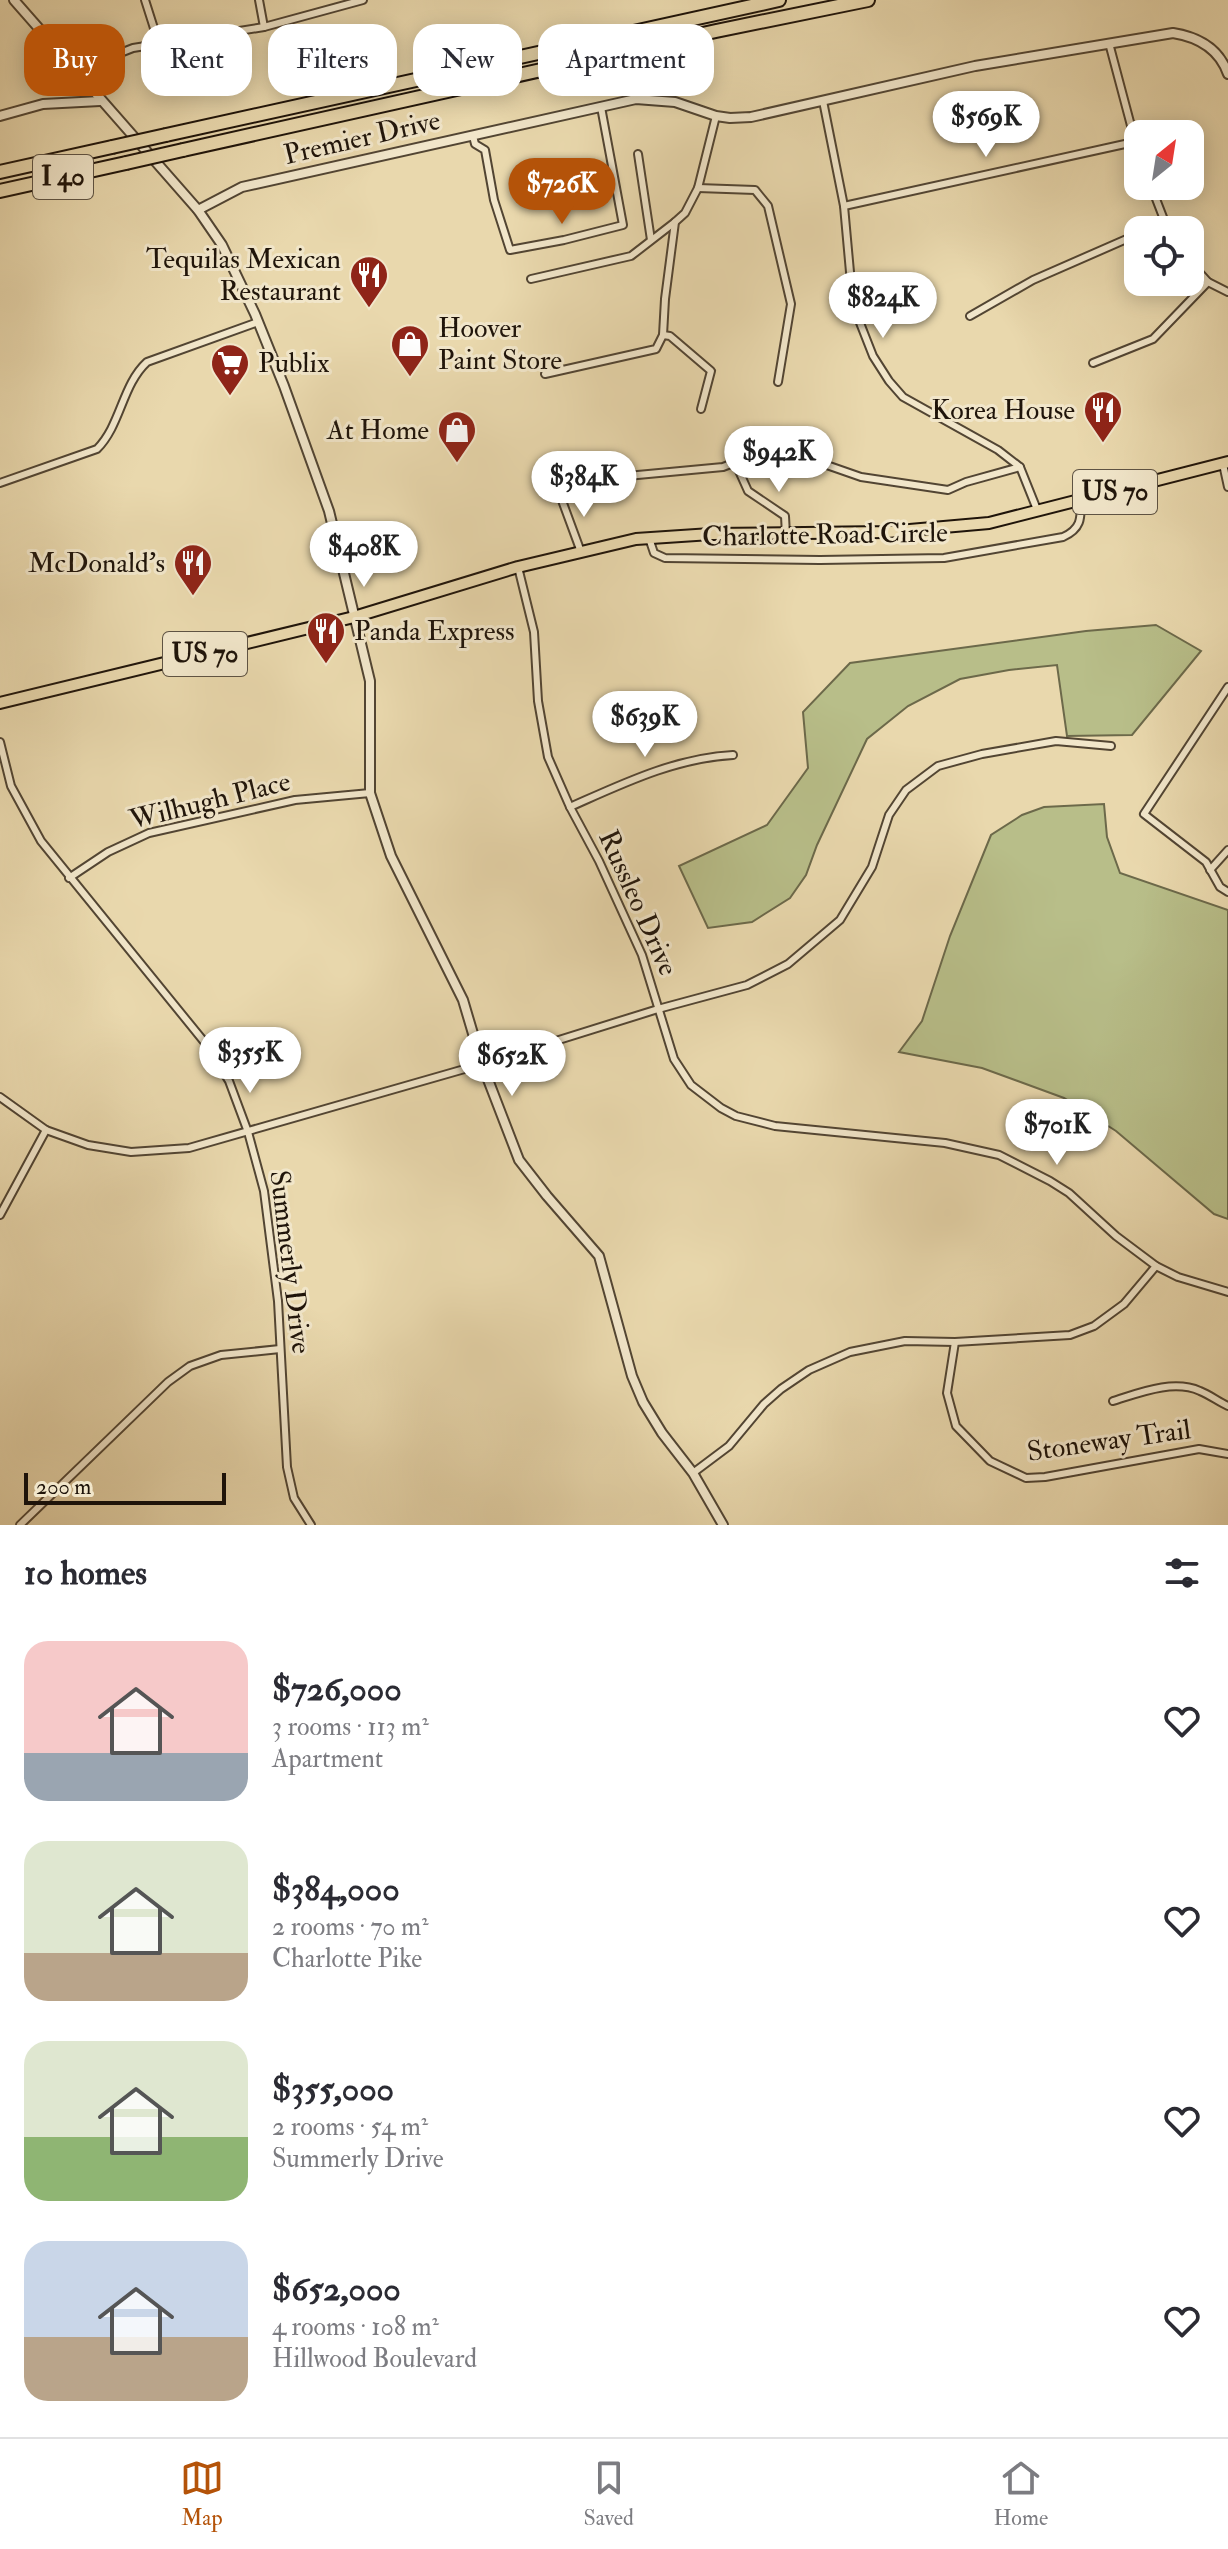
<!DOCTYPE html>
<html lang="en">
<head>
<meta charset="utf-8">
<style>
	body { margin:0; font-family:"IM FELL Double Pica",serif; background:#f7f7f7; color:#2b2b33; height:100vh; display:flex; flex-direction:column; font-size:30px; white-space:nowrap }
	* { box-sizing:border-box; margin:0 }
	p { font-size:26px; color:#7c7c81 }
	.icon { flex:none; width:44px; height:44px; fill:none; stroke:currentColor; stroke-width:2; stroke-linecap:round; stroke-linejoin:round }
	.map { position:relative; height:1525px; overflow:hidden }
	.panel { display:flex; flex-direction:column; background:#fff; flex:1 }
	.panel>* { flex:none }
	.guide { position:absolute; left:24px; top:24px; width:800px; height:72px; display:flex; gap:16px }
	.needle { width:52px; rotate:30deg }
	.buttons { position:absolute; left:1124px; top:120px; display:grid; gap:16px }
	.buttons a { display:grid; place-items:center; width:80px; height:80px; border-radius:16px; background:#fff; box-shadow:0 4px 20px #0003; font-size:40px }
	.scale { position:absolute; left:24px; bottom:20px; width:202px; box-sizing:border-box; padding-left:8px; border:4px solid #1f140a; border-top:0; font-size:22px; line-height:28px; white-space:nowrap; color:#1f140a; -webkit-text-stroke:6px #f1e6ca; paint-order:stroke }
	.price { position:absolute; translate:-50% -68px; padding:0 18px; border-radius:28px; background:#fff; color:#222; font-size:26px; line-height:52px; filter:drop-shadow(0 2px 4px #0008) }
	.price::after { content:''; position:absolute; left:50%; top:48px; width:24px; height:18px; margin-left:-12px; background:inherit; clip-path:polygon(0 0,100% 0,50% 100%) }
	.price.on { background:#b45309; color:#fff }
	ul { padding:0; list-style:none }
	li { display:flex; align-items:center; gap:24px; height:200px; padding:0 24px }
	li span { display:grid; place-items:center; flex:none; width:224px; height:160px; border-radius:24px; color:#555 }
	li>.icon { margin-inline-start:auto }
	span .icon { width:96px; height:96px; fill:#fffc; stroke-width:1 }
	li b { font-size:34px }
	h2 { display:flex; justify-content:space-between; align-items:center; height:96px; padding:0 24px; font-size:34px }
	.chip { padding:0 28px; border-radius:24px; background:#fff; box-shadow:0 4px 20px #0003; font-size:28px; line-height:72px }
	.chip.on { background:#b45309; color:#fff }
	.menu { display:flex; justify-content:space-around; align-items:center; height:112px; border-top:2px solid #e1e1e2; background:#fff; font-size:22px; color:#7c7c81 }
	.menu a { display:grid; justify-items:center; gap:4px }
	.menu .on { color:#b45309 }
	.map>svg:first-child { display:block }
	.green { fill:#b8be89; stroke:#6c694a; stroke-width:2 }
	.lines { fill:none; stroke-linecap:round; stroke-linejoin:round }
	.minor-casing { stroke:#524533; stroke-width:10 }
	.tertiary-casing { stroke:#524533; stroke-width:12 }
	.primary-casing { stroke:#1f140a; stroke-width:14 }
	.motorway-casing { stroke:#1f140a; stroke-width:16 }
	.minor { stroke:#f1e6ca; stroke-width:6 }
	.tertiary { stroke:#f1e6ca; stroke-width:8 }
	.primary { stroke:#e9d8ad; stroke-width:10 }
	.motorway { stroke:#e9d8ad; stroke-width:12 }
	.motorway-bridge-casing { stroke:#1f140a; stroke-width:16; stroke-linecap:butt }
	.motorway-bridge { stroke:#e9d8ad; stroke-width:12 }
	.labels { text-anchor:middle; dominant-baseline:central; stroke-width:6; stroke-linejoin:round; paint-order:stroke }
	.shield { fill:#f1e6ca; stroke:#5e5344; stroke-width:2 }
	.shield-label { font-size:26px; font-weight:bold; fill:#1f140a }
	.street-label { font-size:28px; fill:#1f140a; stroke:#f1e6ca }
	.poi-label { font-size:28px; fill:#1f140a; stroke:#f1e6ca; text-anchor:end }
</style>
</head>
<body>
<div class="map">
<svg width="1228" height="1525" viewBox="0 0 1228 1525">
	<rect width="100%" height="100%" fill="#e9d8ad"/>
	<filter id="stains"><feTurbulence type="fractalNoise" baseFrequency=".0025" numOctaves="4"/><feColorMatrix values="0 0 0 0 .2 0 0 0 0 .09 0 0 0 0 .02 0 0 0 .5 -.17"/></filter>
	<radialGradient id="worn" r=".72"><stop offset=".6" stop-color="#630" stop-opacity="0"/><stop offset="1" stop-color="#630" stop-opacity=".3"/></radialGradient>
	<!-- green -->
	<g class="green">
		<path d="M1156,625L1201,651L1132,735L1067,736L1057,665L1009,670L960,679L908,706L867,739L817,845L806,875L790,898L752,922L708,928L679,866L767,825L808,768L803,712L850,663L1086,631Z"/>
		<path d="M1104,804L1107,837L1120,873L1228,910V1219L1214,1214L1116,1131L1064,1098L982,1068L899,1052L922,1021L950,936L991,835L1022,815L1044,807Z"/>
	</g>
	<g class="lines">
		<defs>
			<g id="minor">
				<path d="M145,0L159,44"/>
				<path d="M259,0L264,27"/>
				<path d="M1109,43L1138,152"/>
				<path d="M81,77L110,57L133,48L264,27L363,0"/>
				<path d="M823,101L844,206L853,305L873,356L889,381L903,397L998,450L1020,467L1038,512"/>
				<path d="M473,136L475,144L485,150L494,200L510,250L564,240L623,225L601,107"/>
				<path d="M638,154L651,240"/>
				<path d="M1151,186L1168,230"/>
				<path d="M698,188L755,190L768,206L791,304L778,382"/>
				<path d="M844,206L1134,142"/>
				<path d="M1148,230L1165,223"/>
				<path d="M1190,262L1208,282L1228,292"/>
				<path d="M531,279L631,256L675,222"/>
				<path d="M970,316L1033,280L1138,234"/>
				<path d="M663,335L670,336L711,371L701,409"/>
				<path d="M1093,363L1153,339L1208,282"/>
				<path d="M545,374L656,349L663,335L665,299L675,222L685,213L698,188L716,116"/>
				<path d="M735,462L748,491L785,516L786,535"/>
				<path d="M1223,464L1228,487"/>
				<path d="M0,483L97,449C121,425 122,385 147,362L258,322"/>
				<path d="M649,538L654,553L665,558L820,560L944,558L1063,537C1081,529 1081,519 1081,501"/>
				<path d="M581,552L560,495L586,485L627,476L723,467L759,453L784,457L802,452L818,462L861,477L948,490L966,482L1020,467"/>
				<path d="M518,567L534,632L538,701L548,757L570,807L599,861L642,955L674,1059L691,1085L721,1108L736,1116L775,1126L945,1143L999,1155L1050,1181L1069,1193L1116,1236L1156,1266L1178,1277L1228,1292"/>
				<path d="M1228,687L1144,814L1206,862L1220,887L1228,892"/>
				<path d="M0,742L11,786L41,841L206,1044L229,1081L248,1132L264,1191L278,1301L287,1467L294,1498L311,1525"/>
				<path d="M570,807C622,784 675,758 733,755"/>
				<path d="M1210,870L1228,850"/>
				<path d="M69,878L108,852L149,833L295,800L370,793"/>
				<path d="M0,1097L46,1130L88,1145L131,1152L189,1148L482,1064L658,1009L747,985L788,964L840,920L872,867L889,815L906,790L938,766L982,754L1056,741L1111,746"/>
				<path d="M0,1215L46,1130"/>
				<path d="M955,1342L947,1393L956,1426L990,1461L1026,1478L1045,1477L1199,1449L1228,1454"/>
				<path d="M1113,1401C1139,1393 1173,1379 1200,1391C1210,1395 1219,1402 1228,1406"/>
				<path d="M693,1473L729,1446L764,1404L781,1389L809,1370L850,1352L905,1341L955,1342L1070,1335L1094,1326L1124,1304L1156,1266"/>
				<path d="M20,1525L168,1382L190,1366L221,1355L280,1349"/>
			</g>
			<g id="tertiary">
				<path d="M14,0L198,210L222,245L255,314L284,386L329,511L370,681V793L391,856L463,1000L482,1064L519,1160L547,1196L599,1256L632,1376L643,1402L662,1433L693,1473L723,1525"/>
				<path d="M0,116L43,104L100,101"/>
				<path d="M198,210L242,187L636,99L675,102L716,116L730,118L751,117L975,66L1173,33C1198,37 1219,48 1228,74"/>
			</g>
			<path id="primary" d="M0,703L354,617L518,567L636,539L711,534L887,532L989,523L1228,462"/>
			<g id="motorway">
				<path d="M166,135L779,0"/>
				<path d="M183,150L716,31L868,0"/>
				<path d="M0,172L112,147"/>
				<path d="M0,191L126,163"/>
			</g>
		</defs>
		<!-- minor casing -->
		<use href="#minor" class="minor-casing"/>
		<!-- tertiary casing -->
		<use href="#tertiary" class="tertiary-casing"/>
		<!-- primary casing -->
		<use href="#primary" class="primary-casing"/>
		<!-- motorway casing -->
		<use href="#motorway" class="motorway-casing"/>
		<!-- minor -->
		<use href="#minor" class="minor"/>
		<!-- tertiary -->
		<use href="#tertiary" class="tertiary"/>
		<!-- primary -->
		<use href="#primary" class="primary"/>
		<!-- motorway -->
		<use href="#motorway" class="motorway"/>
		<defs>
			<g id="motorway-bridge">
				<path d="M112,147L166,135"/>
				<path d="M126,163L183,150"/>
			</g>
		</defs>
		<!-- motorway-bridge casing -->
		<use href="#motorway-bridge" class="motorway-bridge-casing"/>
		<!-- motorway-bridge -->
		<use href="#motorway-bridge" class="motorway-bridge"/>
	</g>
	<!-- icons -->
	<defs>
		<symbol id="restaurant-pin" viewBox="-11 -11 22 30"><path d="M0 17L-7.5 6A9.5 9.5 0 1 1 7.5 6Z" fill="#8f2418" stroke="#f1e6ca"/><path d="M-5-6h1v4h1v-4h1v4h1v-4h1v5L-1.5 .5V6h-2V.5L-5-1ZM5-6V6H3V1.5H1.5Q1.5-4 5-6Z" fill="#fff"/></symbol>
		<symbol id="shop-pin" viewBox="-11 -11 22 30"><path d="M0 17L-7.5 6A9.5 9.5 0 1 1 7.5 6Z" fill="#8f2418" stroke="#f1e6ca"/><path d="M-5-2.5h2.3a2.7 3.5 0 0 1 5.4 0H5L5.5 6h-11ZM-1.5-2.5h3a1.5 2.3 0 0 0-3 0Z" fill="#fff"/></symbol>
		<symbol id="supermarket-pin" viewBox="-11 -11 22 30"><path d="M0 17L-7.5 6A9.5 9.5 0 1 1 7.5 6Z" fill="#8f2418" stroke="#f1e6ca"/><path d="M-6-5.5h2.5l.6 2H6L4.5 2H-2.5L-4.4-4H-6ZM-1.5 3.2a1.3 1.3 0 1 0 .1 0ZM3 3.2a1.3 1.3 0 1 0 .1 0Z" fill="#fff"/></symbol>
	</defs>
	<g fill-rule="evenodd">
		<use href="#restaurant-pin" x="347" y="253" width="44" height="60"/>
		<use href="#shop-pin" x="388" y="322" width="44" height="60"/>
		<use href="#supermarket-pin" x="208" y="341" width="44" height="60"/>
		<use href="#restaurant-pin" x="1081" y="388" width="44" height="60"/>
		<use href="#shop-pin" x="435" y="408" width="44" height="60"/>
		<use href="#restaurant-pin" x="171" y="541" width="44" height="60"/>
		<use href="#restaurant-pin" x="304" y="609" width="44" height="60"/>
	</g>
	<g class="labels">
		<!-- shield labels -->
		<g class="shield">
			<rect x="33" y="155" width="60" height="44" rx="6"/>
			<rect x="1073" y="470" width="84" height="44" rx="6"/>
			<rect x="163" y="632" width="84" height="44" rx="6"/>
		</g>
		<g class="shield-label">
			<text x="63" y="177">I 40</text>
			<text x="1115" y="492">US 70</text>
			<text x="205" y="654">US 70</text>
		</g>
		<!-- street labels -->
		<g class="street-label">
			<text transform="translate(362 138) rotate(-13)">Premier Drive</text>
			<text transform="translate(825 535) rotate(-1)">Charlotte Road Circle</text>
			<text transform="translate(210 801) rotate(-14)">Wilhugh Place</text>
			<text transform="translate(638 903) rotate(66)">Russleo Drive</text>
			<text transform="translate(290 1262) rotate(83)">Summerly Drive</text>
			<text transform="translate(1109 1441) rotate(-8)">Stoneway Trail</text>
		</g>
		<!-- poi labels -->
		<g class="poi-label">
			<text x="341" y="259">Tequilas Mexican<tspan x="341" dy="32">Restaurant</tspan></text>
			<text x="438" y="328" text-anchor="start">Hoover<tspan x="438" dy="32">Paint Store</tspan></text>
			<text x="258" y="363" text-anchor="start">Publix</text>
			<text x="1075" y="410">Korea House</text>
			<text x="429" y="430">At Home</text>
			<text x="165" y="563">McDonald's</text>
			<text x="354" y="631" text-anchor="start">Panda Express</text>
		</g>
	</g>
	<rect width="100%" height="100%" filter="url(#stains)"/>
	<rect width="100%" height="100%" fill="url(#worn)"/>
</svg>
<div class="buttons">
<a><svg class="needle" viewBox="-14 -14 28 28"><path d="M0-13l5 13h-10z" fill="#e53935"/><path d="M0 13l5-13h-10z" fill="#7c7c81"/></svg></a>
<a><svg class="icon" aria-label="locate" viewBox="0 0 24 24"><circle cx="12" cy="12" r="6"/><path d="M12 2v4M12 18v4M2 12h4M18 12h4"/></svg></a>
</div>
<div class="scale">200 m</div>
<b class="price" style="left:986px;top:159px">$569K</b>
<b class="price on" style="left:562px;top:226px">$726K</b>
<b class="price" style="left:883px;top:340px">$824K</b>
<b class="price" style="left:779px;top:494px">$942K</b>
<b class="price" style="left:584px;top:519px">$384K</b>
<b class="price" style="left:364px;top:589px">$408K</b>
<b class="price" style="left:645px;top:759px">$639K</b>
<b class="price" style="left:250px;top:1095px">$355K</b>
<b class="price" style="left:512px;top:1098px">$652K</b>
<b class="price" style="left:1057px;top:1167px">$701K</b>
<div class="guide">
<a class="chip on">Buy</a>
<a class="chip">Rent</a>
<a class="chip">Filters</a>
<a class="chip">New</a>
<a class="chip">Apartment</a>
</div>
</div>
<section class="panel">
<h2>10 homes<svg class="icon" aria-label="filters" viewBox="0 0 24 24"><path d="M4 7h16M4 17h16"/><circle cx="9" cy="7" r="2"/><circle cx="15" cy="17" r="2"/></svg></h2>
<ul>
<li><span style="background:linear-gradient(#f6c9c9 70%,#9aa5b1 0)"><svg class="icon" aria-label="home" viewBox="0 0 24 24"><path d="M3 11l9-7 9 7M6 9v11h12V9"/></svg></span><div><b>$726,000</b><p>3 rooms · 113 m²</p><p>Apartment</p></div><svg class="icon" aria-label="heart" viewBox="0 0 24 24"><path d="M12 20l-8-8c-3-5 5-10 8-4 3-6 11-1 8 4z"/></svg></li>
<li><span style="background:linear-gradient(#dfe7d0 70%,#b9a48a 0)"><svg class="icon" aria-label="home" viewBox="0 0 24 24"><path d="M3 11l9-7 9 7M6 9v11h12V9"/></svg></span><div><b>$384,000</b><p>2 rooms · 70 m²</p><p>Charlotte Pike</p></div><svg class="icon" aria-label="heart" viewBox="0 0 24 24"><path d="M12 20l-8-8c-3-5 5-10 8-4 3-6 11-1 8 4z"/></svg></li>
<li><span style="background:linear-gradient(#dfe7d0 60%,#8fb573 0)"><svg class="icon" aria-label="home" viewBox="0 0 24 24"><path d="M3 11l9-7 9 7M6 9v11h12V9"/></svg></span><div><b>$355,000</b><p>2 rooms · 54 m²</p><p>Summerly Drive</p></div><svg class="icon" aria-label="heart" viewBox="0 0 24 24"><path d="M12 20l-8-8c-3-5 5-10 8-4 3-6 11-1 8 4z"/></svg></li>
<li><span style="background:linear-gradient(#c9d6e8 60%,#b9a48a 0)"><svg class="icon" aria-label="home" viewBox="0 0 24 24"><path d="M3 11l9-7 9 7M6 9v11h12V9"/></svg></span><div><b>$652,000</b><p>4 rooms · 108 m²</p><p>Hillwood Boulevard</p></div><svg class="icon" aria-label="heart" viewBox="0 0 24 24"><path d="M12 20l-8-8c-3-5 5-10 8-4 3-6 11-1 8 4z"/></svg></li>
</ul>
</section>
<nav class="menu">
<a class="on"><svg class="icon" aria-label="map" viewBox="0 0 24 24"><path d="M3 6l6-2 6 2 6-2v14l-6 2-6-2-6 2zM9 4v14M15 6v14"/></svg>Map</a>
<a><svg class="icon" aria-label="saved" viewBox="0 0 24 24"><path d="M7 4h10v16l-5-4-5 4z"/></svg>Saved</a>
<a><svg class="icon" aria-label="home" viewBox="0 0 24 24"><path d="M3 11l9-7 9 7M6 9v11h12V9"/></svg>Home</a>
</nav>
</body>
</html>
